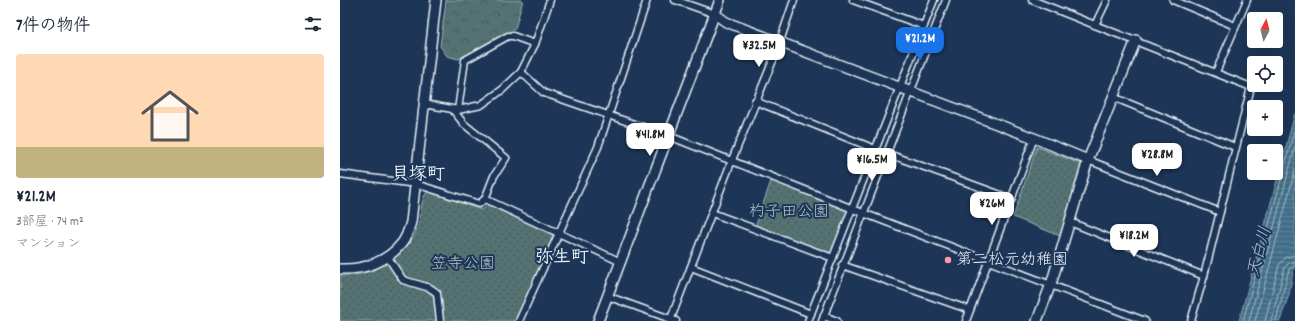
<!DOCTYPE html>
<html lang="ja">
<head>
<meta charset="utf-8">
<style>
	body { margin:0; font-family:Dekko,"Klee One",sans-serif; background:#f6f6f7; color:#1f2937; height:100vh; display:flex; flex-direction:column; font-size:15px; white-space:nowrap }
	* { box-sizing:border-box; margin:0 }
	p { font-size:13px; color:#747a83 }
	.icon { flex:none; width:22px; height:22px; fill:none; stroke:currentColor; stroke-width:2; stroke-linecap:round; stroke-linejoin:round }
	.map { position:relative; flex:1; overflow:hidden }
	.sheet { display:flex; flex-direction:column; background:#fff; width:340px }
	.sheet>* { flex:none }
	.needle { width:26px; rotate:7deg }
	.buttons { position:absolute; left:907px; top:12px; display:grid; gap:8px }
	.buttons a { display:grid; place-items:center; width:36px; height:36px; border-radius:4px; background:#fff; box-shadow:0 4px 16px #0002; font-size:20px }
	.price { position:absolute; translate:-50% -34px; padding:0 9px; border-radius:8px; background:#fff; color:#222; font-size:13px; line-height:26px; filter:drop-shadow(0 1px 2px #0008) }
	.price::after { content:''; position:absolute; left:50%; top:24px; width:12px; height:9px; margin-left:-6px; background:inherit; clip-path:polygon(0 0,100% 0,50% 100%) }
	.price.selected { background:#1a73e8; color:#fff }
	ul { padding:0; list-style:none }
	li { display:grid; align-content:center; gap:8px; height:212px; padding:0 16px }
	li span { display:grid; place-items:center; height:124px; border-radius:4px; color:#555 }
	li>.icon { margin-inline-start:auto }
	span .icon { width:72px; height:72px; fill:#fffc; stroke-width:1 }
	li b { font-size:17px }
	h2 { display:flex; justify-content:space-between; align-items:center; height:48px; padding:0 16px; font-size:17px }
	main { display:flex; flex:1; min-height:0 }
	.map>svg:first-child { display:block }
	.forest { fill:url(#forest-crowns); stroke:#9db2b4 }
	.park { fill:url(#park-dots); stroke:#9db2b4 }
	.water { fill:url(#water-rules); stroke:#84a2b4 }
	.lines { fill:none; stroke-linecap:round; stroke-linejoin:round }
	.shore { stroke:#a6bdcb; stroke-width:1 }
	.street-casing { stroke:#e8f1f8; stroke-width:9 }
	.secondary-casing { stroke:#e8f1f8; stroke-width:12 }
	.street { stroke:#1d3557; stroke-width:6 }
	.secondary { stroke:#1d3557; stroke-width:9 }
	.poi-dot { fill:#ff9aa2; stroke:#1d3557; stroke-width:1.5 }
	.labels { text-anchor:middle; dominant-baseline:central; stroke-width:4; stroke-linejoin:round; paint-order:stroke }
	.park-label { font-size:16px; fill:#b4c5c9; stroke:#1d3557 }
	.poi-label { font-size:16px; fill:#e8f1f8; stroke:#1d3557; text-anchor:start }
	.water-label { font-size:17px; font-style:italic; fill:#aec3d0; stroke:#1d3557 }
	.quarter-label { font-size:18px; font-weight:bold; fill:#e8f1f8; stroke:#1d3557 }
</style>
</head>
<body>
<main>
<section class="sheet">
<h2>7件の物件<svg class="icon" aria-label="filters" viewBox="0 0 24 24"><path d="M4 7h16M4 17h16"/><circle cx="9" cy="7" r="2"/><circle cx="15" cy="17" r="2"/></svg></h2>
<ul>
<li><span style="background:linear-gradient(#ffd9b3 75%,#c2b280 0)"><svg class="icon" aria-label="home" viewBox="0 0 24 24"><path d="M3 11l9-7 9 7M6 9v11h12V9"/></svg></span><div><b>¥21.2M</b><p>3部屋 · 74 m²</p><p>マンション</p></div></li>
</ul>
</section>
<div class="map">
<svg width="955" height="321" viewBox="0 0 955 321">
	<defs>
		<pattern id="forest-crowns" width="20" height="18" patternUnits="userSpaceOnUse"><rect width="20" height="18" fill="#527271"/><path d="M2 6a3 3 0 1 1 6 0M12 15a3 3 0 1 1 6 0" fill="none" stroke="#4b5b5c"/></pattern>
		<pattern id="park-dots" width="8" height="8" patternUnits="userSpaceOnUse"><rect width="8" height="8" fill="#527271"/><path d="M2 2h.1M6 6h.1" fill="none" stroke="#4b5b5c" stroke-width="1.8" stroke-linecap="round"/></pattern>
		<pattern id="water-rules" width="6" height="5" patternUnits="userSpaceOnUse"><rect width="6" height="5" fill="#426e87"/><path d="M0 2.5h6" fill="none" stroke="#5d8399"/></pattern>
	</defs>
	<rect width="100%" height="100%" fill="#1d3557"/>
	<filter id="ink" filterUnits="userSpaceOnUse"><feTurbulence type="fractalNoise" baseFrequency=".025" numOctaves="2"/><feDisplacementMap in="SourceGraphic" scale="8" xChannelSelector="R" yChannelSelector="G"/><feConvolveMatrix kernelMatrix="1 2 1 2 8 2 1 2 1" color-interpolation-filters="sRGB"/></filter>
	<g filter="url(#ink)">
		<!-- forest -->
		<path class="forest" d="M106,0H183L175,29L124,57L118,59L107,56L100,46Z"/>
		<!-- park -->
		<g class="park">
			<path d="M697,147L743,165L720,236L673,217Z"/>
			<path d="M432,178L511,209L493,257L415,227Z"/>
			<path d="M88,191L141,210L148,205L212,234L214,237L175,321H0V276C33,277 70,256 79,223C82,213 80,198 88,191Z"/>
		</g>
		<!-- water -->
		<path class="water" d="M955,113V261L949,294L940,321H899Z"/>
		<g class="lines">
			<!-- shore -->
			<g class="shore">
				<path d="M903,321L955,128"/>
				<path d="M909,321L955,147"/>
				<path d="M915,321L955,170"/>
				<path d="M925,321L939,265L946,257L955,255"/>
				<path d="M931,321L945,267L949,263L955,261"/>
				<path d="M936,321L949,269L955,266"/>
			</g>
			<defs>
				<g id="street">
					<path d="M335,0L375,14"/>
					<path d="M513,0L584,26"/>
					<path d="M692,0L911,87L864,276L851,321"/>
					<path d="M833,0L895,26"/>
					<path d="M755,25L767,0"/>
					<path d="M181,72L204,93L329,136L523,213L805,321"/>
					<path d="M876,72L907,0"/>
					<path d="M773,97L895,147"/>
					<path d="M415,101L535,149"/>
					<path d="M84,104L118,110L141,105L162,90L181,72L195,44L210,0"/>
					<path d="M118,110L125,60L168,36H173L195,44"/>
					<path d="M546,153L672,199"/>
					<path d="M748,160L880,212"/>
					<path d="M0,174L76,184L139,204L145,199L154,176L166,158L124,124L113,110"/>
					<path d="M145,199L281,262"/>
					<path d="M372,213L493,258"/>
					<path d="M730,222L864,276"/>
					<path d="M47,256L63,280L90,288L97,293L100,321"/>
					<path d="M502,265L630,310"/>
					<path d="M351,267L471,314"/>
					<path d="M267,296L336,321"/>
					<path d="M484,316L497,321"/>
					<path d="M179,321L258,147L307,0"/>
					<path d="M330,321L392,160L436,53L454,0"/>
					<path d="M468,321L594,0"/>
					<path d="M482,321L606,0"/>
					<path d="M626,321L694,138"/>
				</g>
				<g id="secondary">
					<path d="M375,14L386,22L694,138L748,160"/>
					<path d="M0,269C24,270 47,262 62,243C66,238 69,229 71,222L96,0"/>
					<path d="M258,321L380,0"/>
					<path d="M697,321L712,281L748,160L796,40"/>
				</g>
			</defs>
			<!-- street casing -->
			<use href="#street" class="street-casing"/>
			<!-- secondary casing -->
			<use href="#secondary" class="secondary-casing"/>
			<!-- street -->
			<use href="#street" class="street"/>
			<!-- secondary -->
			<use href="#secondary" class="secondary"/>
		</g>
	</g>
	<!-- markers -->
	<circle class="poi-dot" cx="608" cy="260" r="4"/>
	<g class="labels">
		<!-- park labels -->
		<g class="park-label">
			<text x="449" y="212">杓子田公園</text>
			<text x="123" y="264">笠寺公園</text>
		</g>
		<!-- poi labels -->
		<g class="poi-label">
			<text x="616" y="260">第二松元幼稚園</text>
		</g>
		<!-- water labels -->
		<g class="water-label">
			<text transform="translate(921 252) rotate(-75)">天白川</text>
		</g>
		<!-- quarter labels -->
		<g class="quarter-label">
			<text x="78" y="175">貝塚町</text>
			<text x="222" y="258">弥生町</text>
		</g>
	</g>
</svg>
<div class="buttons">
<a><svg class="needle" viewBox="-14 -14 28 28"><path d="M0-13l5 13h-10z" fill="#e53935"/><path d="M0 13l5-13h-10z" fill="#747a83"/></svg></a>
<a><svg class="icon" aria-label="locate" viewBox="0 0 24 24"><circle cx="12" cy="12" r="6"/><path d="M12 2v4M12 18v4M2 12h4M18 12h4"/></svg></a>
<a>+</a>
<a>−</a>
</div>
<b class="price selected" style="left:580px;top:61px">¥21.2M</b>
<b class="price" style="left:419px;top:68px">¥32.5M</b>
<b class="price" style="left:310px;top:157px">¥41.8M</b>
<b class="price" style="left:817px;top:177px">¥28.8M</b>
<b class="price" style="left:532px;top:182px">¥16.5M</b>
<b class="price" style="left:652px;top:226px">¥26M</b>
<b class="price" style="left:794px;top:258px">¥18.2M</b>
</div>
</main>
</body>
</html>
